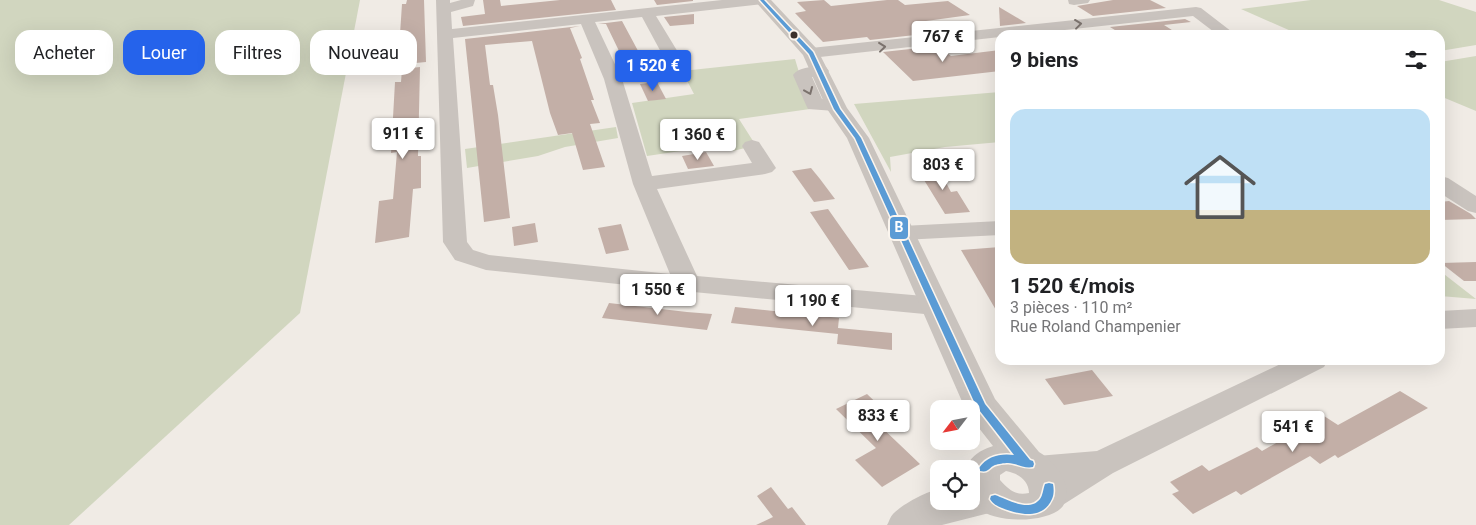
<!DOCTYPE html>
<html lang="fr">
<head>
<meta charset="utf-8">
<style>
	body { margin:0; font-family:Roboto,sans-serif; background:#f6f6f6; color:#202124; height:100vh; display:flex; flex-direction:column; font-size:19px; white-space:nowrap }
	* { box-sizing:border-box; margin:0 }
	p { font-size:16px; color:#757577 }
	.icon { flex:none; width:28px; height:28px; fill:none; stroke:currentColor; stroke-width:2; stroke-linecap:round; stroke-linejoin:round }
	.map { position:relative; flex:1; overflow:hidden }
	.panel { position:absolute; left:995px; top:30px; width:450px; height:335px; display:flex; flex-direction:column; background:#fff; border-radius:15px; box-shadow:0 5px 20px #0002 }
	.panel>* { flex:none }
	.banner { position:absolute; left:15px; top:30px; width:475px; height:45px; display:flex; gap:10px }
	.needle { width:32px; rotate:238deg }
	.controls { position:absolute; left:930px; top:400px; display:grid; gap:10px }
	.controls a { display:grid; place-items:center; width:50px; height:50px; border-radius:10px; background:#fff; box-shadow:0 5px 20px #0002; font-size:25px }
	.price { position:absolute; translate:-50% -42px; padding:0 11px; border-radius:5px; background:#fff; color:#222; font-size:16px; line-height:32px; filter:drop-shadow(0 1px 2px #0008) }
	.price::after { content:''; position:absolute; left:50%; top:30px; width:15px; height:11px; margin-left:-8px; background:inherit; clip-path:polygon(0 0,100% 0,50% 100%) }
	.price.active { background:#2563eb; color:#fff }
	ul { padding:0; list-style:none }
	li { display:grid; align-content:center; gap:10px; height:265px; padding:0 15px }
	li span { display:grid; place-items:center; height:155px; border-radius:15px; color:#555 }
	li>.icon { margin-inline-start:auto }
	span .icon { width:90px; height:90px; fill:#fffc; stroke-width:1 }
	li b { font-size:21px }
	h2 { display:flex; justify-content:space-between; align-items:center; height:60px; padding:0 15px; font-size:21px }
	.tag { padding:0 18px; border-radius:15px; background:#fff; box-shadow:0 5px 20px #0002; font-size:18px; line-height:45px }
	.tag.active { background:#2563eb; color:#fff }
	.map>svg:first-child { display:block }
	.green { fill:#d1d6bf }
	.building { fill:#c3afa7 }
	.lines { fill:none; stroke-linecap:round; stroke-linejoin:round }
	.minor { fill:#c9c3be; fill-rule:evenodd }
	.tertiary { fill:#c9c3be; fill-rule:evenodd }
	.bus-1-casing { stroke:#fbf5ee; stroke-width:3 }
	.bus-1 { fill:#5a9bd5; fill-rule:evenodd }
	.oneway { stroke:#7b726d }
	.bus-dot { fill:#3b302b; stroke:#fbf5ee; stroke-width:2 }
	.line-badge { stroke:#fbf5ee; stroke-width:2 }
	.badge-label { font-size:14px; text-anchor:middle; font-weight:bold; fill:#fff }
</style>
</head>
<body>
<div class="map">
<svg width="1476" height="525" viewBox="0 0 1476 525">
	<rect width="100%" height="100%" fill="#f0ebe5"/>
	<!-- green -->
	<g class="green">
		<path d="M0,0H360L300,313L69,525H0Z"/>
		<path d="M1311,0H1439L1476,12V45L1440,51V35H1300L1241,9Z"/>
		<path d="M1476,56V111L1440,96V62Z"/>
		<path d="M795,59L810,109L739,119L753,141L745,148L733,151L728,144L647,156L632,103L694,94L682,71Z"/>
		<path d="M1000,92V142L945,147L890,157L891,172L854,104Z"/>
		<path d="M616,127L618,138L565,147L538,156L467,168L465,149Z"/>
		<path d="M1440,271L1476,299L1440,296Z"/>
	</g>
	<!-- building -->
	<g class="building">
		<path d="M407,0H424L426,62L405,64L406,33L400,34L402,4H406Z"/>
		<path d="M483,0H500L501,6L560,0H611L616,10L463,26L461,17L485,14Z"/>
		<path d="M654,0H693V1L657,5Z"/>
		<path d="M824,0L831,6L887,0H898L905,5L948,1L970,15L926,21L929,23L912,25L924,34L870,40L867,37L823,42L795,13L806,11L797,2Z"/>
		<path d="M1113,0H1150L1166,8L1093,16L1077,6Z"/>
		<path d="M999,7L1026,23L1000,26Z"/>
		<path d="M694,14V24L670,26L664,17Z"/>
		<path d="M1185,19L1191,22L1164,25L1175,32L1123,35L1110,27Z"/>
		<path d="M622,21L651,75L632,78L606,24H598Z"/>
		<path d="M580,26L570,28L582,58L580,59L594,100H591L600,123L590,124L605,167L583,170L572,133L558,135L550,113L532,41L485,45L490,85H493L498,115L510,218L484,222L465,39Z"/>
		<path d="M938,46L951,56L1000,50V71L913,81L883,52Z"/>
		<path d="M420,67L418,156H421V188L413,189L409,237L375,243L379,201L393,199L397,152L391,153L395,82H401L402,69Z"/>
		<path d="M657,82L666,99L648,101L640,84Z"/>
		<path d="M706,152L714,166L688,169L682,156Z"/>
		<path d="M937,166L951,192L957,191L970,212L945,214L916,167Z"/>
		<path d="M811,168L820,179L835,199L814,202L792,171Z"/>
		<path d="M1449,201L1471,214L1476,219L1440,220V202Z"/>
		<path d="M828,209L842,229L869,267L849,270L810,212Z"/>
		<path d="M535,223L538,242L514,246L512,227Z"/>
		<path d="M621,224L629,250L606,254L598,228Z"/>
		<path d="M1000,247V317L961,250Z"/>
		<path d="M1476,262V281H1464L1441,263Z"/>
		<path d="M609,303L687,312L712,314L707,330L602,318Z"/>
		<path d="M735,307L839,318L838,328L892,333V350L837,344L838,334L731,323Z"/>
		<path d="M1092,370L1113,396L1064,405L1045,379Z"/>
		<path d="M1400,391L1428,408L1338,458L1335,455L1320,464L1310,456L1241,495L1236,491L1193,514L1172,494L1179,491L1170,482L1202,465L1209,471L1257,447L1262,451L1324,416L1338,425Z"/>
		<path d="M867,394L890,416L877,423L920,464L882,487L855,460L876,448L836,409Z"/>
		<path d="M771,487L788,509L792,507L806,525H756L773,517L757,496Z"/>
	</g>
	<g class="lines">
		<!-- minor -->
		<g class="minor">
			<path d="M436,0H450V3L461,0H475L473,6L451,12L452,29L722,0H770L768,3L763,4L656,16L687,67L684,71H672L669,67L642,17L595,22L622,79L652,176L752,163L742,146L745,142L752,140L759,142L776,168L772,172L765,174L657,189L697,276L935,297L944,300L948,306L944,312L935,315L683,291L486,270L455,260L443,242ZM581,24L604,79L633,184L670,274L489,255L473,250L467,242L453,38Z"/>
			<path d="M1068,0H1090L1088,3L1074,5L1069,4Z"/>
			<path d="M1196,7L1201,8L1236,35H1218L1193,16L1019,35H1000V37L811,58L805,56L803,53L805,50L811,48Z"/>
			<path d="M820,66L826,67L829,71L826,75L812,77L822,99L842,101L844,105L842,109L835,111L808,109L806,105L793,75C799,67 811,67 820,66Z"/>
			<path d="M1440,176L1448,178L1476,196V213L1468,211L1440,193Z"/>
			<path d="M1000,221V235L902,240L894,238L890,233L894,228L902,226Z"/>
			<path d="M1476,309V327L1440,329V311Z"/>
			<path d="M1289,360H1328L1324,367L1113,473L1061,506L1049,510L1037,506L1032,496L1037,486L1043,482H1037L1025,479L1020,469L1025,459L1037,456L1097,451Z"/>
			<path d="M993,485L1005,489L1010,499L1005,509L942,525H887C889,522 890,517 893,514C900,506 929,489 939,490V501H971V489Z"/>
		</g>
		<!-- tertiary -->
		<path class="tertiary" d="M754,0H771L817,49L847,108L869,138L995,399L1039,452C1051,459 1058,468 1064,480C1068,490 1068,496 1063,506C1049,525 981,525 972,500C969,491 971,478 971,469H965C972,455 979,451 993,446L971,418V409H966L964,406L847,138L827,109L803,55ZM1006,471C1018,473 1029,481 1029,493C1016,496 1009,490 1000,480V475Z"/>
		<defs>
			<g id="bus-1">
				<path d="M760,0H764L813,52L840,109L861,138L985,404L1030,460L1033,461L1034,464L1033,467C1024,469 1016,463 1008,463C1004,463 998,464 995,465C988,468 989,473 980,471L979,468C987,456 1001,453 1014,455L976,406L855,138L834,109L809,54Z"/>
				<path d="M1049,483L1053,484C1054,489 1054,495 1052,499C1043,520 1019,515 1002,508C997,506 993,504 990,499L991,496L995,495C1007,499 1029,513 1040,499C1043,495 1043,489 1045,484Z"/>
			</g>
		</defs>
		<!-- bus-1 casing -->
		<use href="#bus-1" class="bus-1-casing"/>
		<!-- bus-1 -->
		<use href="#bus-1" class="bus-1"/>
	</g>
	<!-- one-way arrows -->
	<defs><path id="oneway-chevron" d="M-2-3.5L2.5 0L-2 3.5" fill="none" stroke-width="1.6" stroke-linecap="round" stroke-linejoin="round" transform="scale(1.25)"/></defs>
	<g class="oneway">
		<use href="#oneway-chevron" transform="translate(1078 24) rotate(-7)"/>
		<use href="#oneway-chevron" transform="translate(882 47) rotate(-6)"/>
		<use href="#oneway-chevron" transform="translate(809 91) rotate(67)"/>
	</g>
	<!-- markers -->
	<circle class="bus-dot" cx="794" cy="35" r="4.5"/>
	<rect class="line-badge" x="889" y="216" width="20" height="24" rx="5" fill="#5a9bd5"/>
	<g class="badge-label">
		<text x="899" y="232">B</text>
	</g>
</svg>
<div class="controls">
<a><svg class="needle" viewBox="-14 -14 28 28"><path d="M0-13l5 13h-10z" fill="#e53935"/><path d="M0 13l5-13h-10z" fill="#757577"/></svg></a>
<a><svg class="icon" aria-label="locate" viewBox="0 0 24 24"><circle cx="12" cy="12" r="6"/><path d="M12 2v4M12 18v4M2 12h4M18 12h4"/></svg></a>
</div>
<b class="price" style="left:943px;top:63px">767 €</b>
<b class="price active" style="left:653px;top:92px">1 520 €</b>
<b class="price" style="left:403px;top:160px">911 €</b>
<b class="price" style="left:698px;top:161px">1 360 €</b>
<b class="price" style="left:943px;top:191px">803 €</b>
<b class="price" style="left:658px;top:316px">1 550 €</b>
<b class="price" style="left:813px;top:327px">1 190 €</b>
<b class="price" style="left:878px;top:442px">833 €</b>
<b class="price" style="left:1293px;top:453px">541 €</b>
<div class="banner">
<a class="tag">Acheter</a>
<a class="tag active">Louer</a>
<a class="tag">Filtres</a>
<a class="tag">Nouveau</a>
</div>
<section class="panel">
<h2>9 biens<svg class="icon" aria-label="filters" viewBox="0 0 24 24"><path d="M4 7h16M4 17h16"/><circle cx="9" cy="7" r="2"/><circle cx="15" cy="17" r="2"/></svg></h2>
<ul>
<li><span style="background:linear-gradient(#bfe0f5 65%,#c2b280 0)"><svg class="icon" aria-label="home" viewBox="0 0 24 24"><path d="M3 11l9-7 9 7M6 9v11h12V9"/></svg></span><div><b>1 520 €/mois</b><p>3 pièces · 110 m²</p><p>Rue Roland Champenier</p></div></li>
</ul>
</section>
</div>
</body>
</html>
